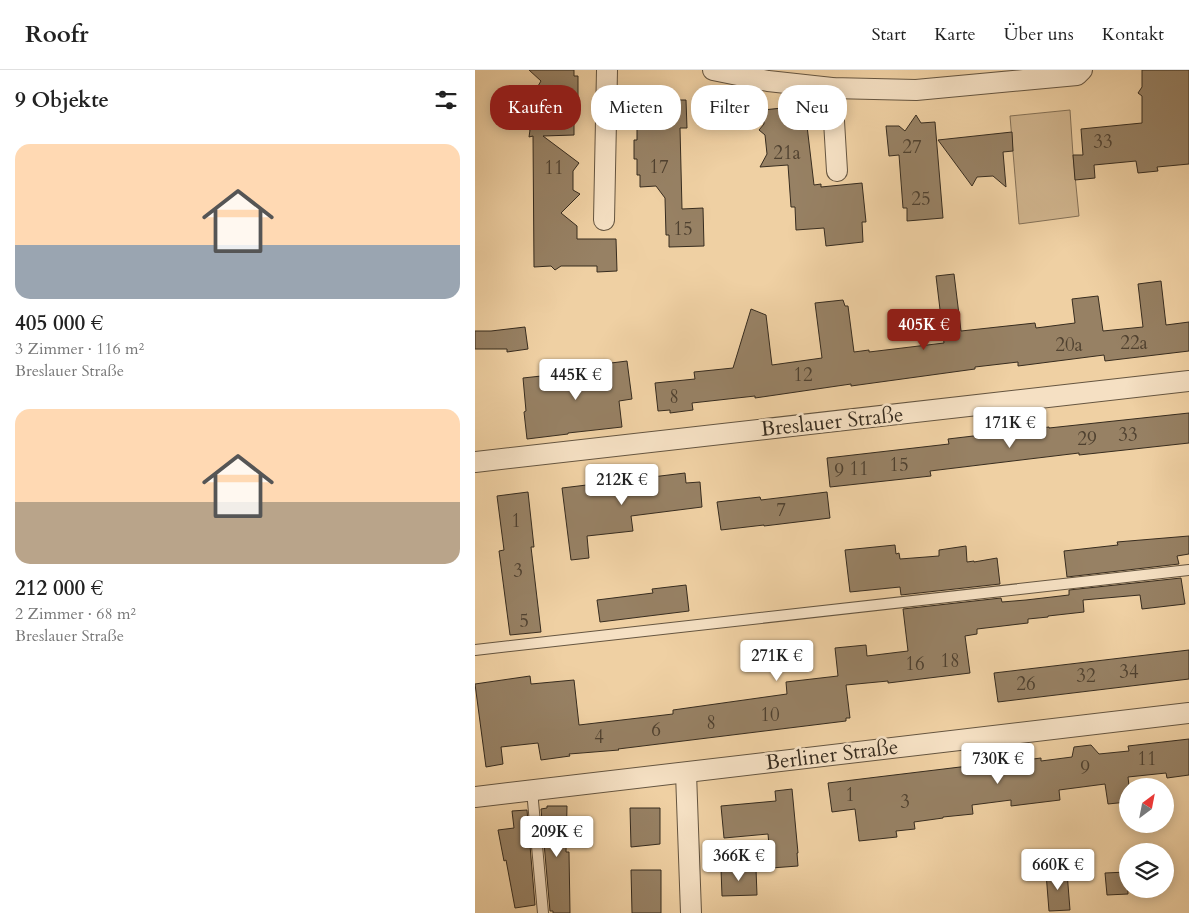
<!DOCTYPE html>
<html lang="de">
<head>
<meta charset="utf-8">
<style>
	body { margin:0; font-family:Cardo,serif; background:#f2f2f2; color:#222; height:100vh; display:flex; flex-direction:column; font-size:19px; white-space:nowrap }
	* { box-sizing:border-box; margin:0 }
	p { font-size:16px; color:#767676 }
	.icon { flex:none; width:28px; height:28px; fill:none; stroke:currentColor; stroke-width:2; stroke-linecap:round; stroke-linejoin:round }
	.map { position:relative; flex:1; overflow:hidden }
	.drawer { display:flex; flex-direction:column; background:#fff; width:475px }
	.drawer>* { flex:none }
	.top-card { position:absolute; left:15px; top:15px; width:475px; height:45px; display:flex; gap:10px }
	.needle { width:32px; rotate:32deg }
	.controls { position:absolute; left:644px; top:708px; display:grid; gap:10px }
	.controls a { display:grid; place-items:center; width:55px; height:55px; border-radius:50%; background:#fff; box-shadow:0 2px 12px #0003; font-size:25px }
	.price { position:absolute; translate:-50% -42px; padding:0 11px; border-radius:5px; background:#fff; color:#222; font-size:16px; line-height:32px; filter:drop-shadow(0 1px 2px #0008) }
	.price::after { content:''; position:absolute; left:50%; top:30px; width:15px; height:11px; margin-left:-8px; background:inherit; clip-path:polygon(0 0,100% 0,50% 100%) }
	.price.active { background:#8f2418; color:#fff }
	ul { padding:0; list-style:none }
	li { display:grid; align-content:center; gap:10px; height:265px; padding:0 15px }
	li span { display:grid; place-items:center; height:155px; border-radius:15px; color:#555 }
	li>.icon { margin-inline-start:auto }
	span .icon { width:90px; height:90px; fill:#fffc; stroke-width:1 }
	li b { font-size:21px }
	h2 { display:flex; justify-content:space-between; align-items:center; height:60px; padding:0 15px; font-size:21px }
	.pill { padding:0 18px; border-radius:20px; background:#fff; box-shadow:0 2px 12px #0003; font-size:18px; line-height:45px }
	.pill.active { background:#8f2418; color:#fff }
	header { display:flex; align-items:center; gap:30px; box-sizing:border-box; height:70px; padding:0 25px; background:#fff; border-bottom:1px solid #e0e0e0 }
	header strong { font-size:24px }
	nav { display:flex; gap:28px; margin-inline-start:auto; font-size:18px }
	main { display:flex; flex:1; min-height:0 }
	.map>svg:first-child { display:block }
	.green { fill:#d0b48d; stroke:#847056 }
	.building { fill:#978164; stroke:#372c1f }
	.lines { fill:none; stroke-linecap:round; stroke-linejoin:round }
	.service-casing { stroke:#655540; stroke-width:12 }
	.minor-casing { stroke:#655540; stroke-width:22 }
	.service { stroke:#f5e0c3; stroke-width:10 }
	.minor { stroke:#f5e0c3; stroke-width:20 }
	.labels { text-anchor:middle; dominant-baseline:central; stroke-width:5; stroke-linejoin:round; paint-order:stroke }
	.number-label { font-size:19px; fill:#4f4130 }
	.street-label { font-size:21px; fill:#372c1f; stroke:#f5e0c3 }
</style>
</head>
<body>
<header>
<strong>Roofr</strong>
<nav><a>Start</a><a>Karte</a><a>Über uns</a><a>Kontakt</a></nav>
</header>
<main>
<section class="drawer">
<h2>9 Objekte<svg class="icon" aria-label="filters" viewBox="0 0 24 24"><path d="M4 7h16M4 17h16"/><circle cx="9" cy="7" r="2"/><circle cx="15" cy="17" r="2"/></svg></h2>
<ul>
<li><span style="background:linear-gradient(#ffd9b3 65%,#9aa5b1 0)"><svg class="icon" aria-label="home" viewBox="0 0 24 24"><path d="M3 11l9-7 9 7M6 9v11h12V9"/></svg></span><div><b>405 000 €</b><p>3 Zimmer · 116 m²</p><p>Breslauer Straße</p></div></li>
<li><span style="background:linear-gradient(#ffd9b3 60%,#b9a48a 0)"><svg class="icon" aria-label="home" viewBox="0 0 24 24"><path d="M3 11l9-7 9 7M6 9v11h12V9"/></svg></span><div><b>212 000 €</b><p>2 Zimmer · 68 m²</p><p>Breslauer Straße</p></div></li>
</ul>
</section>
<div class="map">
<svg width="714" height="843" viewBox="0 0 714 843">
	<rect width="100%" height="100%" fill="#efd0a3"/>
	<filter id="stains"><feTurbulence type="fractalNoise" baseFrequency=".004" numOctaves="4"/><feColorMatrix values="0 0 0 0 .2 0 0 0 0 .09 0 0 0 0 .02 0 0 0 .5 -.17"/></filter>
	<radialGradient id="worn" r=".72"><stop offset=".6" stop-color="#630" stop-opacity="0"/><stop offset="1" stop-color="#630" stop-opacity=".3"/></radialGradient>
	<!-- green -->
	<path class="green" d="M595,40L598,85L604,146L544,154L535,46Z"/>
	<!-- building -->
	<g class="building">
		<path d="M54,0H99V6H103V27H99V65L68,66L104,93L98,101V120L105,124L86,143L102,156V169H141L142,201L122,202V196H86L80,200L76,196L59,197L58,66L54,67L55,60L52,59V38L54,35V31L66,11Z"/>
		<path d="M667,0H714V94L682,97L683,101L663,103L661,91L619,95L620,108L600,110L598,85H608L606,59L667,53V26L663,23L667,17Z"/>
		<path d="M162,17H172L194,23V30H211L212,58H205L207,139L228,138L229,176L194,177V165H191L190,128L181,116L165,117V105H162V89H159V70H162Z"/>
		<path d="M307,38L308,42L330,39L339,115L346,114V117L387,113L391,152H387L388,172L351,176L349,158L321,160L320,137H316L313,95L285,97L292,84L290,65L284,60L289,54L288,40Z"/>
		<path d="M441,45L446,53L460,52L468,148L432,151V138H428L424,85L414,86L411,56H424L430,61Z"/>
		<path d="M537,62L538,81L528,82L531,117L518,106L502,107L497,116L463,70Z"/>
		<path d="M479,204L486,261L560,253L561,258L600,253L597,229L623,226L628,261L668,257L663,214L686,211L691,255L714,252V281L630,291L629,285L543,296V292L500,297V299L376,316V314L280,328V326L217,333L218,340L195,343V340L183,341L180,313L220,309L219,302L258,298L276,239L291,245L297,295L347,288L340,233L368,230L370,236H373L379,282L394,280V282L469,273L461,206Z"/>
		<path d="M50,257L53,279L32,282V279H0V261H16Z"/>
		<path d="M152,291L157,329L144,331L147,357L93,363V364L52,369L49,342L51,341L48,308L112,301V296Z"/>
		<path d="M714,343V373L604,385V383L455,401L456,406L355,417L352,388L474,374L473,369L574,357V358Z"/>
		<path d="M210,403L211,413L225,412L227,437L156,446L158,461L112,466L114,488L96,490L87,418Z"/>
		<path d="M53,422L59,477H56L66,562L35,565L24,481L29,480L22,426Z"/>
		<path d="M352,422L355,448L289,456V455L246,460L242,432L285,427L286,430Z"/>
		<path d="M714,466V484L702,486L704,494L592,507L589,481L643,475L642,472Z"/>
		<path d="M420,475L421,484L424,483L425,489L464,486V480L491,476L492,492L499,491V492L522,488L525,514L426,525L425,517L375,522L370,480Z"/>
		<path d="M706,508L710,534L667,539L665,525L608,530L609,542L573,546V547L553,549V553L502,559V564L490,566L495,603L413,613V611L371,615L375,648H371V651L143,679L144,680L94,684L95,686L66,690L63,673L26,677L28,694L11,697L0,614L55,606L56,614L99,610L104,655L198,644V640L312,624L311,612L363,606L360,578L391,575L392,586L433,581L428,539L526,528L527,532L551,530L594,525V520Z"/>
		<path d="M211,515L214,541L125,552L122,530L178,523L177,519Z"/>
		<path d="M714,580V609L523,632L519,603Z"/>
		<path d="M714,669V705L692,708L691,703L653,707L654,716H652V732L633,734L630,714L584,720L585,730L536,736V730L497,735L498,744L468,747V748L439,752L440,759L421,761L422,767L384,771L380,739L357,742L353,713L510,694V695L566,688V691L597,687L599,677L616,675L624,684L654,681L653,676Z"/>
		<path d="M317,719L323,783H322L323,796L296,798L293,764L249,768L246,736L301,731L300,721Z"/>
		<path d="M72,736H92L91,782H94L95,843H78V841H75L66,739L72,738Z"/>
		<path d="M155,738H185V774L156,777Z"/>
		<path d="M52,740L60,835L40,838L31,790L29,791L23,760L39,758L37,741Z"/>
		<path d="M246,799H281L282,825L247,826Z"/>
		<path d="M156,800H186V843H157Z"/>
		<path d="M592,802L595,840L574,841L571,803Z"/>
		<path d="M652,802L653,824L632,825L630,803Z"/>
	</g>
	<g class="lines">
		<defs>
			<g id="service">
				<path d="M0,580L714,500"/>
				<path d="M57,720L68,843"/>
			</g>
			<g id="minor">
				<path d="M238,0L293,11L357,18L441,20L602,5L607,0"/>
				<path d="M357,18L362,101"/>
				<path d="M129,150L132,0"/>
				<path d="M0,392L714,311"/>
				<path d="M211,703L216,843"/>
				<path d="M0,727L714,643"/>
			</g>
		</defs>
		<!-- service casing -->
		<use href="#service" class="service-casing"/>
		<!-- minor casing -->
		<use href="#minor" class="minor-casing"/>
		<!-- service -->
		<use href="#service" class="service"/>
		<!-- minor -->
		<use href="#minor" class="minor"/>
	</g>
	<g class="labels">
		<!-- number labels -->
		<g class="number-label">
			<text x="628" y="72">33</text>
			<text x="437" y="77">27</text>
			<text x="312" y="83">21a</text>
			<text x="184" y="97">17</text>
			<text x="79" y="98">11</text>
			<text x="446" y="129">25</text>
			<text x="208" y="159">15</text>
			<text x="659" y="273">22a</text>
			<text x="594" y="275">20a</text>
			<text x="328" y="305">12</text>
			<text x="199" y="327">8</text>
			<text x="653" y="365">33</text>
			<text x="612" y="369">29</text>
			<text x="424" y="395">15</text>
			<text x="384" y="399">11</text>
			<text x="364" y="401">9</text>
			<text x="306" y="440">7</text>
			<text x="41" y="451">1</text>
			<text x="43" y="501">3</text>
			<text x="49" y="551">5</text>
			<text x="475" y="591">18</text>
			<text x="440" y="594">16</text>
			<text x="654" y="602">34</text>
			<text x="611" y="606">32</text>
			<text x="551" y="614">26</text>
			<text x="295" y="645">10</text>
			<text x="236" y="653">8</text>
			<text x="181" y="660">6</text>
			<text x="124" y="667">4</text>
			<text x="672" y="689">11</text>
			<text x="610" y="698">9</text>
			<text x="375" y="725">1</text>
			<text x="430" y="732">3</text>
		</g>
		<!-- street labels -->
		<g class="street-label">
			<text transform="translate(357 352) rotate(-6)">Breslauer Straße</text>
			<text transform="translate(357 685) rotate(-7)">Berliner Straße</text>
		</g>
	</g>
	<rect width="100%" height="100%" filter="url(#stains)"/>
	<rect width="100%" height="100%" fill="url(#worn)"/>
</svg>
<div class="controls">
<a><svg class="needle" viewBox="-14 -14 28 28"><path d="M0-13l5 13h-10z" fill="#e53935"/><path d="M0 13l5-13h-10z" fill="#767676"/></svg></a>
<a><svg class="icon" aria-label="layers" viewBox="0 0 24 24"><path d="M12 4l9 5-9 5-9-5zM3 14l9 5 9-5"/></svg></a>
</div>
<b class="price active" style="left:449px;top:281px">405K €</b>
<b class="price" style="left:101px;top:331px">445K €</b>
<b class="price" style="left:535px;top:379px">171K €</b>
<b class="price" style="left:147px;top:436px">212K €</b>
<b class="price" style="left:302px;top:612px">271K €</b>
<b class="price" style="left:523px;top:715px">730K €</b>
<b class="price" style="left:82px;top:788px">209K €</b>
<b class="price" style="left:264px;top:812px">366K €</b>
<b class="price" style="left:583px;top:821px">660K €</b>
<div class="top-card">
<a class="pill active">Kaufen</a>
<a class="pill">Mieten</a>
<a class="pill">Filter</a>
<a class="pill">Neu</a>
</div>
</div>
</main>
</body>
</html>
